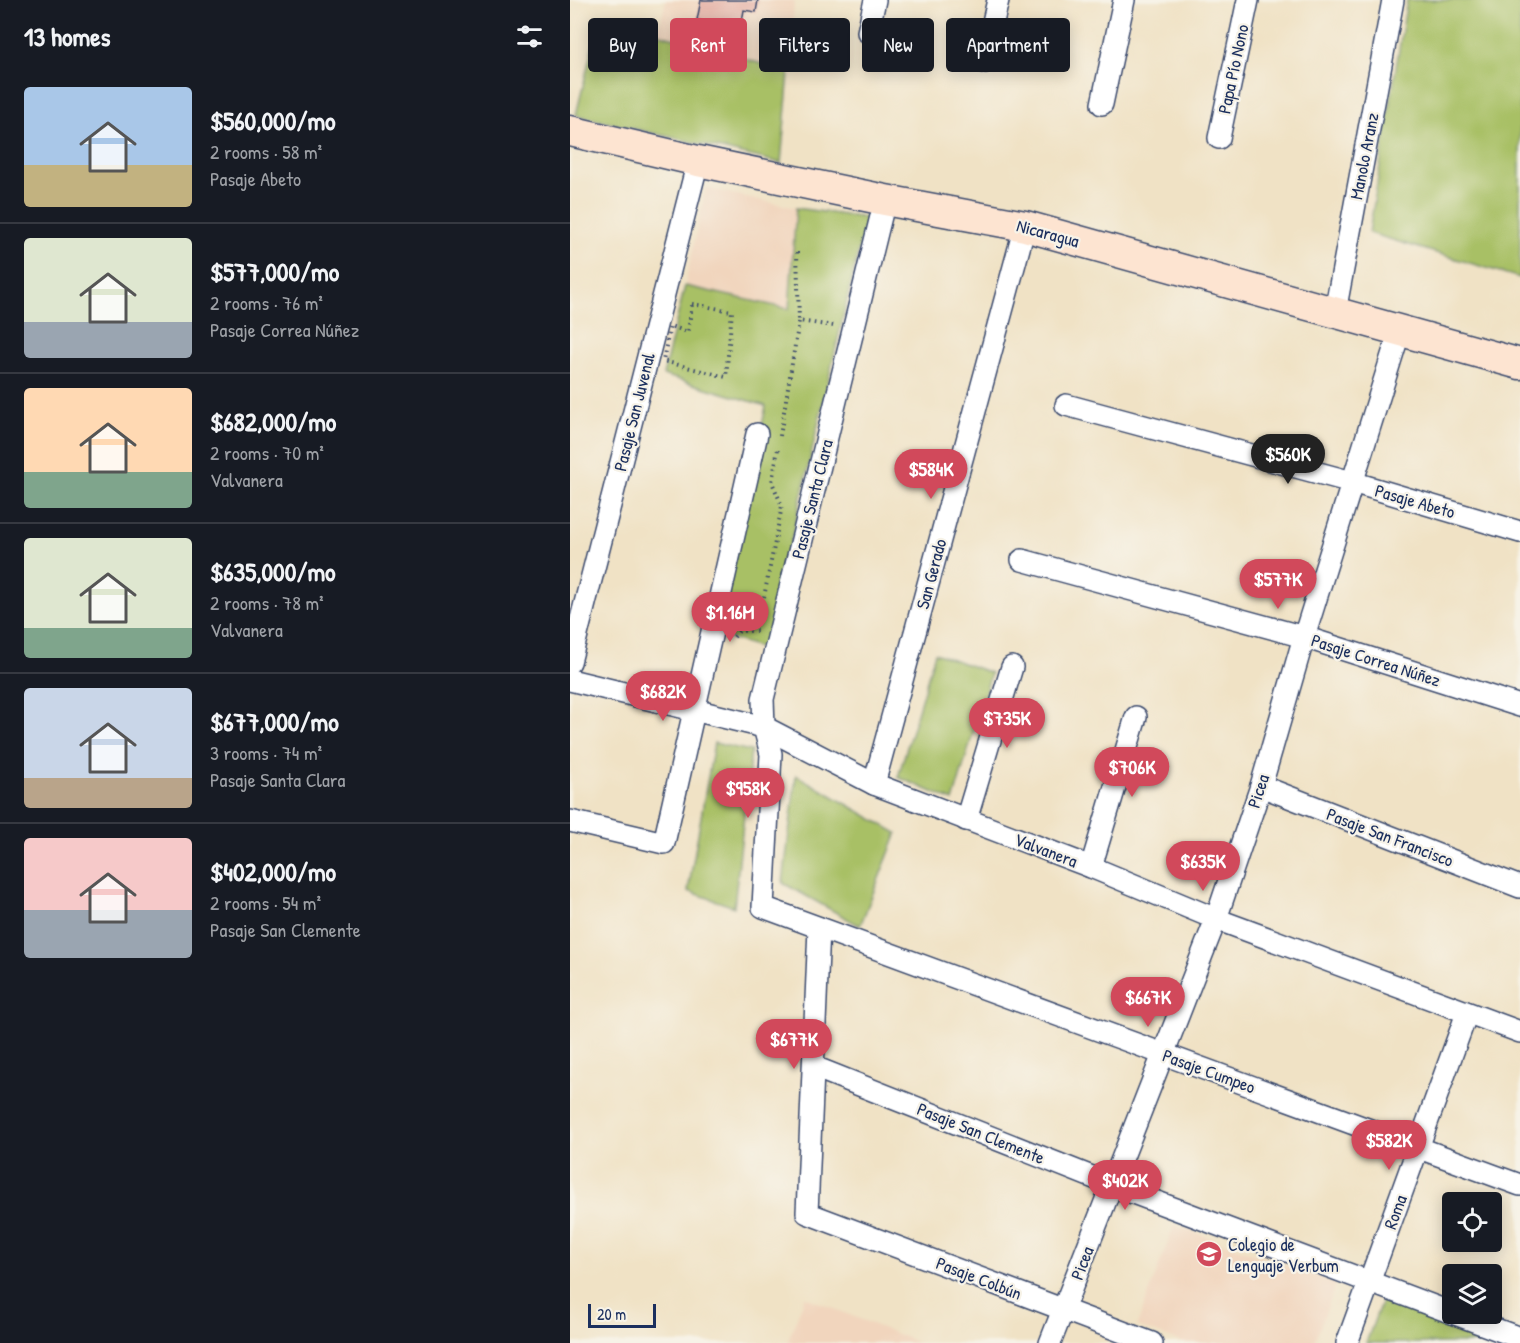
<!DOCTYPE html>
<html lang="en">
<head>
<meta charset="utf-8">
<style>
	body { margin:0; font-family:"Patrick Hand",sans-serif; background:#242831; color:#f1f3f6; height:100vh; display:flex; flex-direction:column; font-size:22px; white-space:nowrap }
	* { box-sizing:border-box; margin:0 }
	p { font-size:20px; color:#9ea1a6 }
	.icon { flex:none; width:33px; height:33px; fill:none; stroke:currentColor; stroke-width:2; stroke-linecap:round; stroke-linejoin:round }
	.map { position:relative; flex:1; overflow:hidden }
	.details { display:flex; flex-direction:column; background:#171b24; width:570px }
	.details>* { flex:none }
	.banner { position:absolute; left:18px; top:18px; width:570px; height:54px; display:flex; gap:12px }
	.tools { position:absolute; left:872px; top:1192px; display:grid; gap:12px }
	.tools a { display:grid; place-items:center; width:60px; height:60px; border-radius:6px; background:#171b24; box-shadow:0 3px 15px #0003; font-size:30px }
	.scale { position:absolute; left:18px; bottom:15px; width:68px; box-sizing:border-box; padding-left:6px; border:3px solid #1b2f5e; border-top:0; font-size:16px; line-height:21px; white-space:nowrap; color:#1b2f5e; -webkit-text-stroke:4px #f7f3e8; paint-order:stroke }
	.price { position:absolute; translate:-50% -51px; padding:0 14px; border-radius:21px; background:#d1495b; color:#fff; font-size:20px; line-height:39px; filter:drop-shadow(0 2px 3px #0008) }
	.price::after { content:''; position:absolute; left:50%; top:36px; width:18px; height:14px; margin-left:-9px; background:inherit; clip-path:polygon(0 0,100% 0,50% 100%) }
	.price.on { background:#222; color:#fff }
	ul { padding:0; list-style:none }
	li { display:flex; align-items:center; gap:18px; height:150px; padding:0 24px }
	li+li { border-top:2px solid #363941 }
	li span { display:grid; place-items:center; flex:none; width:168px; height:120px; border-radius:6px; color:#555 }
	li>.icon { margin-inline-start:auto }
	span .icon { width:72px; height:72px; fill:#fffc; stroke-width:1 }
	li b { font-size:26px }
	h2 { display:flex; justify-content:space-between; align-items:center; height:72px; padding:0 24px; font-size:26px }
	.chip { padding:0 21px; border-radius:6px; background:#171b24; box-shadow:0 3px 15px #0003; font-size:21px; line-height:54px }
	.chip.on { background:#d1495b; color:#fff }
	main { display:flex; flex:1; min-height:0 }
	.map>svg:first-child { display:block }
	.built { fill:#f1d5bd }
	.green { fill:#a8c065; stroke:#627862; stroke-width:1.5 }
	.building { fill:#e1a397 }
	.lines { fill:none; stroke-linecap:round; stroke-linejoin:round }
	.street-casing { stroke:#3b4a6d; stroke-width:24 }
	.secondary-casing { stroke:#3b4a6d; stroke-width:33 }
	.path { stroke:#3b4a6d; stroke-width:4; stroke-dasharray:1.5 4.5; stroke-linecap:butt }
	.street { stroke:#fff; stroke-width:21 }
	.secondary { stroke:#fde4d1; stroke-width:30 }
	.labels { text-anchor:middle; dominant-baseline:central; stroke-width:4.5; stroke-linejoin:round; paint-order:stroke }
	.street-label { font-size:18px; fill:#1b2f5e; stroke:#f7f3e8 }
	.poi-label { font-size:18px; fill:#1b2f5e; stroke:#f7f3e8; text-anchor:start }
</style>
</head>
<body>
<main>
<section class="details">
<h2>13 homes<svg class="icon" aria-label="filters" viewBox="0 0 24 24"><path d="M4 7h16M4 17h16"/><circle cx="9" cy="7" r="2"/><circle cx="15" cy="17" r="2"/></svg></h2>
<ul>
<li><span style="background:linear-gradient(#a9c7e8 65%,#c2b280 0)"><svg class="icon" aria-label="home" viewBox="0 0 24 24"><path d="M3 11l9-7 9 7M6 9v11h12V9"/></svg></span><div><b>$560,000/mo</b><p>2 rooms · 58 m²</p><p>Pasaje Abeto</p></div></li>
<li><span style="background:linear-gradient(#dfe7d0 70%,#9aa5b1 0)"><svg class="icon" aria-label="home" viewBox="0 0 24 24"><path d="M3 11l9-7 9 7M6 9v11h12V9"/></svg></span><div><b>$577,000/mo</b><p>2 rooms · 76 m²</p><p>Pasaje Correa Núñez</p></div></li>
<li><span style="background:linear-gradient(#ffd9b3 70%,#7fa58c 0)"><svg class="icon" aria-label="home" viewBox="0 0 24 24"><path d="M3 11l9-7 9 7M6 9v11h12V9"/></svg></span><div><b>$682,000/mo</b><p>2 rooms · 70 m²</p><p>Valvanera</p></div></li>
<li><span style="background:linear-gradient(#dfe7d0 75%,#7fa58c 0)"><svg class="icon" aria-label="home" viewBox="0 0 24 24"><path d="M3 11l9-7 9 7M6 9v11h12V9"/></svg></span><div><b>$635,000/mo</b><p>2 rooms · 78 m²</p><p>Valvanera</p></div></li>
<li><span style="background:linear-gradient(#c9d6e8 75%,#b9a48a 0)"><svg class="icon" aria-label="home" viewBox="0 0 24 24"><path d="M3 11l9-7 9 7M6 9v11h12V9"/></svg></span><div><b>$677,000/mo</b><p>3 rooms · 74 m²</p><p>Pasaje Santa Clara</p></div></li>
<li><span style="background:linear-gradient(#f6c9c9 60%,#9aa5b1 0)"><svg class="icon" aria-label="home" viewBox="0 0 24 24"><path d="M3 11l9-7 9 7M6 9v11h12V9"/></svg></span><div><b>$402,000/mo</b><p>2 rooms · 54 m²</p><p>Pasaje San Clemente</p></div></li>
</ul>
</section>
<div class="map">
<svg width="950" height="1343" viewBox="0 0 950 1343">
	<rect width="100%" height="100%" fill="#f7f3e8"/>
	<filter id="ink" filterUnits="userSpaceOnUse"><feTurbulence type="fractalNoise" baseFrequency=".0167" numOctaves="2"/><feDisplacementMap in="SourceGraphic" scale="12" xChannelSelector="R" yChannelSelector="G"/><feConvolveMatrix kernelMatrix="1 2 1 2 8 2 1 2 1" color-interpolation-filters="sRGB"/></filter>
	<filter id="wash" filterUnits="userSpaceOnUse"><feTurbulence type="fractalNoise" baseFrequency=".008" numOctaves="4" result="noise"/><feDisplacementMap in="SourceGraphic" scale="24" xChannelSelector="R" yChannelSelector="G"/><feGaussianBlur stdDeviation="1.35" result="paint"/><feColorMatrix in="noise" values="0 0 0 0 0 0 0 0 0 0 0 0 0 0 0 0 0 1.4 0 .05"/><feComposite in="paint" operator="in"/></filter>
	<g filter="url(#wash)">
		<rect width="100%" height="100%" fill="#f0e2c5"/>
		<!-- built -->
		<g class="built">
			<path d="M96,0H224L221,64L219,72L88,33Z"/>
			<path d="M136,188L226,208L219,309L115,286Z"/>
			<path d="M604,1225L766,1284L744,1343H614L567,1326Z"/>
			<path d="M235,1297L349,1343H217Z"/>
		</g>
		<!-- green -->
		<g class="green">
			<path d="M837,0H950V278L799,233Z"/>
			<path d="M30,16L219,72L211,163L6,115Z"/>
			<path d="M226,208L296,218L196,649L149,635L196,406L93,375L115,286L219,309Z"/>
			<path d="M365,653L421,673L383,801L328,777Z"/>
			<path d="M144,743L181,751L164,907L118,891Z"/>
			<path d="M226,775L327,833L290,926L213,883Z"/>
			<path d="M812,1300L923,1339L922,1343H796Z"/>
		</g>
		<g id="blocks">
			<!-- building -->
			<path class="building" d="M131,0H188L186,12L174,10L171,27L127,20Z"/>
		</g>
	</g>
	<g filter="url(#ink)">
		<use href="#blocks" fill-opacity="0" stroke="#3b4a6d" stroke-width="1.5"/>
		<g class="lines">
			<defs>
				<g id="street">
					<path d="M298,32L305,0"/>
					<path d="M414,62L428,0"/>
					<path d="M532,104L554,0"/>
					<path d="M649,138L678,0"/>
					<path d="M315,200L193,699L194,727L201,754L193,907L950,1185"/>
					<path d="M765,312L823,0"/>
					<path d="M496,405L782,482L950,532"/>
					<path d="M452,560L734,637L950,706"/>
					<path d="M0,662L128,161"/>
					<path d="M0,680L194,727L304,784L521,867L646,919L950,1032"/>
					<path d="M304,784L455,226"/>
					<path d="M691,786L950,887"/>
					<path d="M396,820L442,667"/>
					<path d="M0,821L94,843L187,434"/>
					<path d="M521,867L566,717"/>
					<path d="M249,928L237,1213L582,1343"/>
					<path d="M244,1067L542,1185L882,1313"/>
					<path d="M885,1314L950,1338"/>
					<path d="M480,1343L646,919L691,786L734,637L830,330"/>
					<path d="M777,1343L897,1013"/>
				</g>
				<path id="secondary" d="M0,131L128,161L315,200L455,226L950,364"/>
			</defs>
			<!-- street casing -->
			<use href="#street" class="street-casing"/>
			<!-- secondary casing -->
			<use href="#secondary" class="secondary-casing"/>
			<!-- path -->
			<g class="path">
				<path d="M227,252L229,321L264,326"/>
				<path d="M122,304L162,311L156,377L93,361L100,326L118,332Z"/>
				<path d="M210,436L229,321"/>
				<path d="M194,597L212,506L202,482L208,449"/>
				<path d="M164,637L169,631H187V627"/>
			</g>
			<!-- street -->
			<use href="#street" class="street"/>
			<!-- secondary -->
			<use href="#secondary" class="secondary"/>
		</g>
	</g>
	<!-- icons -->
	<defs>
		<symbol id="school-disc" viewBox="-11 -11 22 22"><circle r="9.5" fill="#d1495b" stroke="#f7f3e8"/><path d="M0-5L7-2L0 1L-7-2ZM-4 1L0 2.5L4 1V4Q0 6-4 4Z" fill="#fff"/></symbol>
	</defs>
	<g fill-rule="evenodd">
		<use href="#school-disc" x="624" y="1239" width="30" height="30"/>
	</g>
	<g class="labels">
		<!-- street labels -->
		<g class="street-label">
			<text transform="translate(663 69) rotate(-78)">Papa Pío Nono</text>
			<text transform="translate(794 156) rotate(-79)">Manolo Aranz</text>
			<text transform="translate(478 233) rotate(15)">Nicaragua</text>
			<text transform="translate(64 412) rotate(-76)">Pasaje San Juvenal</text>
			<text transform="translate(242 499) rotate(-76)">Pasaje Santa Clara</text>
			<text transform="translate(845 501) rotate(16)">Pasaje Abeto</text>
			<text transform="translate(361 574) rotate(-75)">San Gerado</text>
			<text transform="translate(806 660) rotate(18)">Pasaje Correa Núñez</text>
			<text transform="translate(688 791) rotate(-72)">Picea</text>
			<text transform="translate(820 837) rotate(21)">Pasaje San Francisco</text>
			<text transform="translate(476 850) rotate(21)">Valvanera</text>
			<text transform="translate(639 1071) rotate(20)">Pasaje Cumpeo</text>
			<text transform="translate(411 1133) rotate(22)">Pasaje San Clemente</text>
			<text transform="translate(825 1212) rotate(-70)">Roma</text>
			<text transform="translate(512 1263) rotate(-69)">Picea</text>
			<text transform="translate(409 1278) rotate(21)">Pasaje Colbún</text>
		</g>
		<!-- poi labels -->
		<g class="poi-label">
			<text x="658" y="1244">Colegio de<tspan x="658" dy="21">Lenguaje Verbum</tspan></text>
		</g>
	</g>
</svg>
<div class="tools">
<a><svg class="icon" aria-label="locate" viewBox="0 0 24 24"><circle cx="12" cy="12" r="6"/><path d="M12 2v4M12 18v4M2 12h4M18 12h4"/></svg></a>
<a><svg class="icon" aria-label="layers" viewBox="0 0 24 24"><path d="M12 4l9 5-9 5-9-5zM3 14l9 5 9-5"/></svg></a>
</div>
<div class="scale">20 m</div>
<b class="price on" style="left:718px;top:485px">$560K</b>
<b class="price" style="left:361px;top:500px">$584K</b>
<b class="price" style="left:708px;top:610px">$577K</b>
<b class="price" style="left:160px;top:643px">$1.16M</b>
<b class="price" style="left:93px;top:722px">$682K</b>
<b class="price" style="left:437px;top:749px">$735K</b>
<b class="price" style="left:562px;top:798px">$706K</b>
<b class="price" style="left:178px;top:819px">$958K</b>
<b class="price" style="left:633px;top:892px">$635K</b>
<b class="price" style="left:578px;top:1028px">$667K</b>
<b class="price" style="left:224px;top:1070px">$677K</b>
<b class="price" style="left:819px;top:1171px">$582K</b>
<b class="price" style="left:555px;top:1211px">$402K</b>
<div class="banner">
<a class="chip">Buy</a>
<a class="chip on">Rent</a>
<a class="chip">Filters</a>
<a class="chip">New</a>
<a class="chip">Apartment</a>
</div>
</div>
</main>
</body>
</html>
